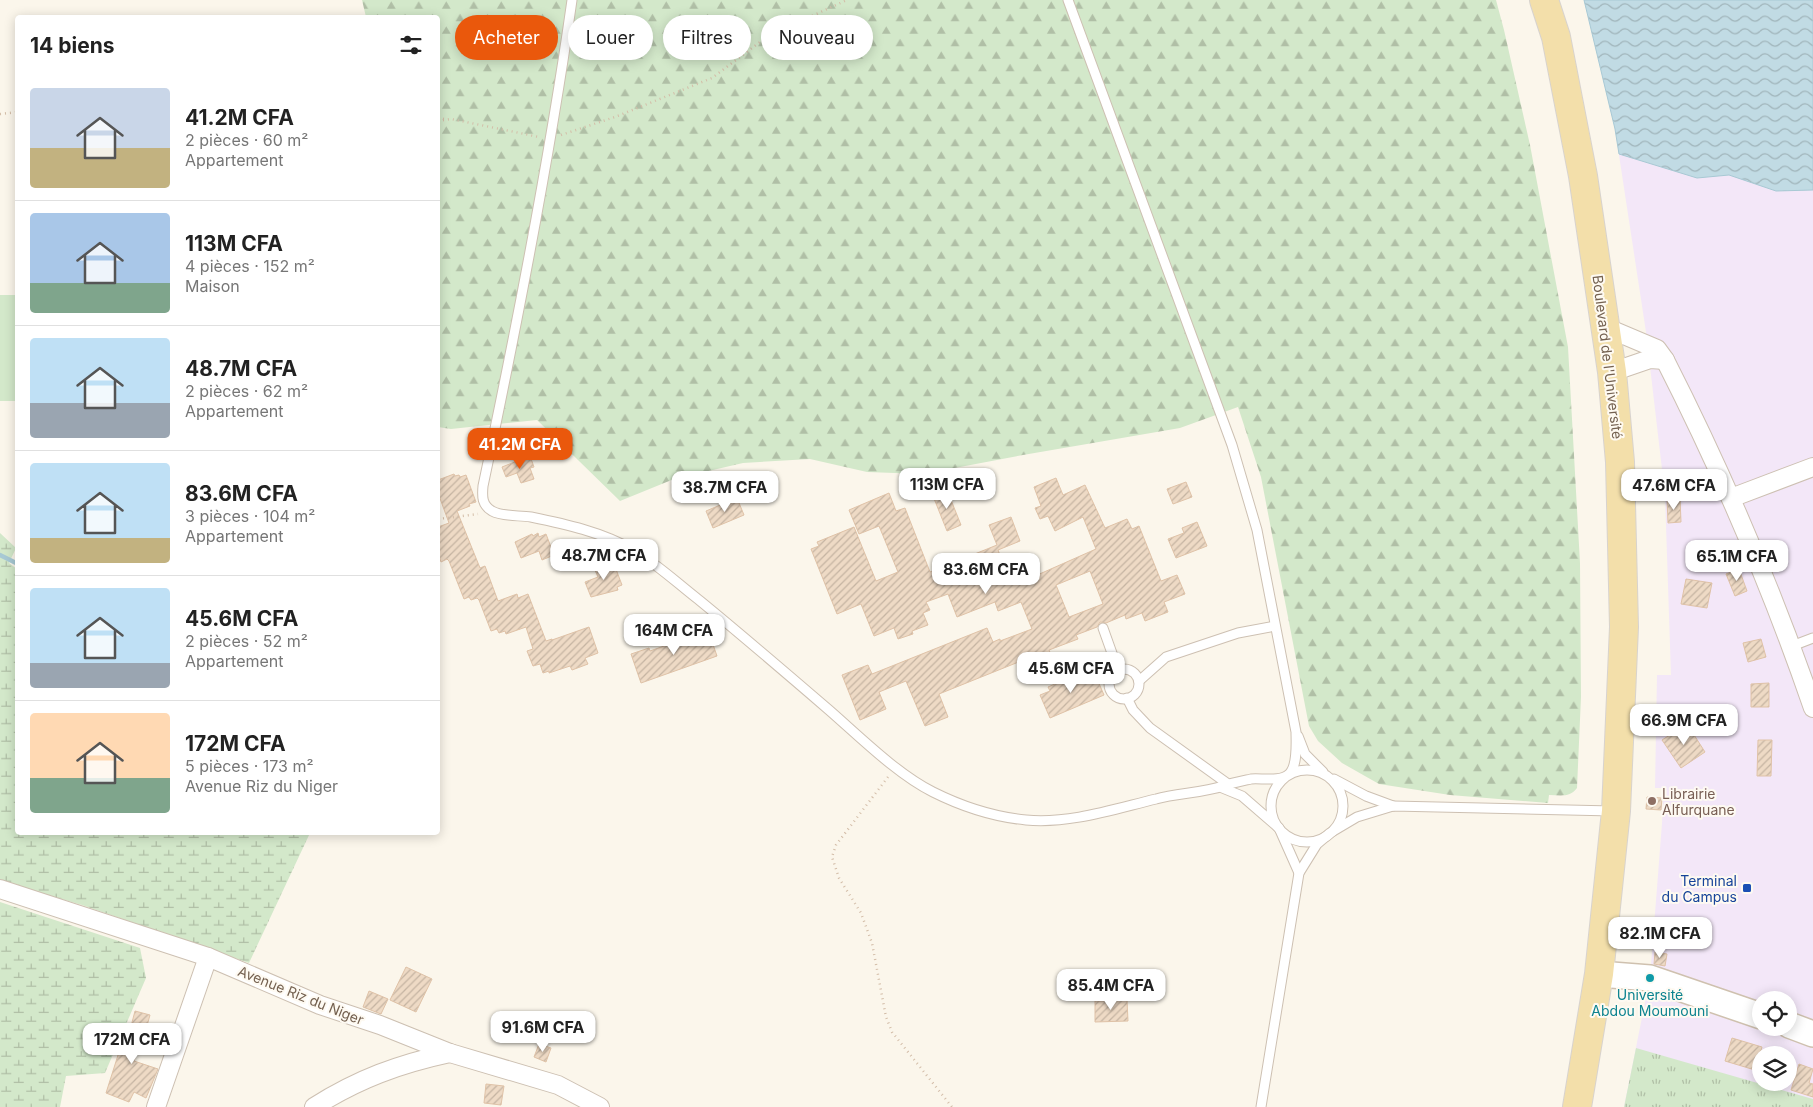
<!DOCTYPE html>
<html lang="fr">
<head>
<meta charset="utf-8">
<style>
	body { margin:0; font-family:Inter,sans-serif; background:#f6f6f6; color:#222; height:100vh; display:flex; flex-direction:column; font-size:19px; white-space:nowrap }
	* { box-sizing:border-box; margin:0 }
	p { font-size:16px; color:#767676 }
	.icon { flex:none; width:28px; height:28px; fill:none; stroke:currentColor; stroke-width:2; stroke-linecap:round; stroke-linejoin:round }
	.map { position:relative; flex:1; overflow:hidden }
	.panel { position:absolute; left:15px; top:15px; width:425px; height:820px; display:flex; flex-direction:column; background:#fff; border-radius:5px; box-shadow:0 2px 12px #0003 }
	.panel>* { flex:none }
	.hud { position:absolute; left:455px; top:15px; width:475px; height:45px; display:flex; gap:10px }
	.buttons { position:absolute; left:1752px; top:991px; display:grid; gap:10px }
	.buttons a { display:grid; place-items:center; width:45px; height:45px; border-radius:50%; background:#fff; box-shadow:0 2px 12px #0003; font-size:25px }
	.price { position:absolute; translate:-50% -42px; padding:0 11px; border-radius:10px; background:#fff; color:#222; font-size:16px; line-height:32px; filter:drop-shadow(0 1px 2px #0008) }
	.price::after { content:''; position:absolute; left:50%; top:30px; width:15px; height:11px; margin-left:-8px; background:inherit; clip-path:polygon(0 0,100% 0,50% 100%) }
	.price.selected { background:#ea580c; color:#fff }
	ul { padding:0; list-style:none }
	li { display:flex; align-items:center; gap:15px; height:125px; padding:0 15px }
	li+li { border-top:1px solid #e0e0e0 }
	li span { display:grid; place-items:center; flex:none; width:140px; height:100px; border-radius:5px; color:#555 }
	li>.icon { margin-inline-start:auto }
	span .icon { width:60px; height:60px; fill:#fffc; stroke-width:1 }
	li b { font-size:21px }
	h2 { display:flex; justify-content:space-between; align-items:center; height:60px; padding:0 15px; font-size:21px }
	.pill { padding:0 18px; border-radius:22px; background:#fff; box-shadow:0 2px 12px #0003; font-size:18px; line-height:45px }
	.pill.selected { background:#ea580c; color:#fff }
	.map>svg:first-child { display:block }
	.education { fill:#f3e7f8; fill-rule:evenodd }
	.grass { fill:url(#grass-tufts) }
	.forest { fill:url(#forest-firs) }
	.wetland { fill:url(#wetland-marsh) }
	.pitch { fill:#d3e8ca }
	.water { fill:url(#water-waves); stroke:#a8c9d4 }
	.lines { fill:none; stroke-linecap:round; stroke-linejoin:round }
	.stream { stroke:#a8c9d4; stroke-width:4.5 }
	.building { fill:url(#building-hatch); stroke:#dfc2a7; fill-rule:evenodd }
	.lane-casing { stroke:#cdc0b2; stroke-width:11 }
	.street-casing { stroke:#cdc0b2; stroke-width:20 }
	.secondary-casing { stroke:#cfc1af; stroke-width:28 }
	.primary-casing { stroke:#d8d3ce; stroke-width:30 }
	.path { stroke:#d3bda8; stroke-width:2.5; stroke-dasharray:1 4; stroke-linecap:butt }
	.lane { stroke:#fff; stroke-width:9 }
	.street { stroke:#fff; stroke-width:18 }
	.secondary { stroke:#fff; stroke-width:25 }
	.primary { stroke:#f3dfaa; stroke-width:28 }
	.education-dot { fill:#8d6e63; stroke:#fefaf2; stroke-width:2 }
	.transit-dot { fill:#1a4fb4; stroke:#fefaf2; stroke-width:2 }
	.culture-dot { fill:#0f9aa8; stroke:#fefaf2; stroke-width:2 }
	.labels { text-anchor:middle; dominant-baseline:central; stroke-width:4; stroke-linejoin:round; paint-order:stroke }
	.street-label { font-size:14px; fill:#746150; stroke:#fefaf2 }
	.education-label { font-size:14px; fill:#785e54; stroke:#fefaf2; text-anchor:start }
	.transit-label { font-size:14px; fill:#164399; stroke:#fefaf2; text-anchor:end }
	.culture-label { font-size:14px; fill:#0d838f; stroke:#fefaf2 }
</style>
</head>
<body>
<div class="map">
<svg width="1813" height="1107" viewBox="0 0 1813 1107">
	<defs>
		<pattern id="grass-tufts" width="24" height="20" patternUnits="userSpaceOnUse" patternTransform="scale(1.25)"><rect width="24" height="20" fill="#d3e8ca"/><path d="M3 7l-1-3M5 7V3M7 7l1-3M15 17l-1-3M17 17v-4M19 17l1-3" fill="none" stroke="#b0bfa6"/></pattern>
		<pattern id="forest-firs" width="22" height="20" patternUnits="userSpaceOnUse" patternTransform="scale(1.25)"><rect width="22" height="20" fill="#d3e8ca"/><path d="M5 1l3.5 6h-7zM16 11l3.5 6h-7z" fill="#b0bfa6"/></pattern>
		<pattern id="wetland-marsh" width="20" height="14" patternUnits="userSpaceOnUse" patternTransform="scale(1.25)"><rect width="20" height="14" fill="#d3e8ca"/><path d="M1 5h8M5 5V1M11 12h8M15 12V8" fill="none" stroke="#b0bfa6"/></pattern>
		<pattern id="water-waves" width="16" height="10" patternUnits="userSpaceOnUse" patternTransform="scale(1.25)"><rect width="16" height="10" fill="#c1dbe4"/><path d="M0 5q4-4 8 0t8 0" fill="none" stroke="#a1b5bb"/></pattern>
		<pattern id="building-hatch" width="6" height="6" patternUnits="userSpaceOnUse" patternTransform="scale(1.25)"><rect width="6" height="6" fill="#eedac5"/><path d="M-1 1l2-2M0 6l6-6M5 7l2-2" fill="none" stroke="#c5b4a2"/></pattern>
	</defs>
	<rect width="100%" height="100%" fill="#fbf6eb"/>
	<!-- education -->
	<path class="education" d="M1584,0H1813V1107H1624L1650,978L1662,823L1664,788H1655L1657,675H1671L1665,495L1646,332L1615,129ZM1761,1000H1789V1028H1761ZM1761,1055H1789V1082H1761Z"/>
	<!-- grass -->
	<path class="grass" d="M1636,1048L1813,1099V1107H1624Z"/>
	<!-- forest -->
	<path class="forest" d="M362,0H1496L1504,30L1530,145L1568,347L1580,563L1581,697L1577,788C1570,798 1560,795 1549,795L1548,803L1450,795L1379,784L1342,763L1318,741L1309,726L1261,477L1238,407L1180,428L1023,455L923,474L867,472L810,459L743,463L674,479L620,501L537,420L451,429L438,427V18L366,17Z"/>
	<!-- wetland -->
	<g class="wetland">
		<path d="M0,533L16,548L9,563L17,569L18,832L310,833L249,963L82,905L0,881Z"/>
		<path d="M0,902L140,948L146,978L105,1073L66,1076L60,1107H0Z"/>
	</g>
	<!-- pitch -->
	<rect class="pitch" x="0" y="295" width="17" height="106"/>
	<!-- water -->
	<path class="water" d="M1584,0H1813V190L1776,191L1729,175L1697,178L1619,154L1615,129Z"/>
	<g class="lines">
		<!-- stream -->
		<path class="stream" d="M0,555L18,564"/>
	</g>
	<!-- building -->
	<g class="building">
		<path d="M530,456L534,467L530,468L534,479L521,483L517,473L506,477L502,467Z"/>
		<path d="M454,474L455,476L459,475L460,477L466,475L476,502L469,504L470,506L457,511L480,568L485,566L498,601L517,594L518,598L528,594L546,641L552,639V640L589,627L598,653L585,658L588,664L572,670L570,666L549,673V671L543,673L540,664L533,666L527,651L533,649L526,627L506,634L505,631L499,633L497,629L491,631L479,600L477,598L471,600L469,597L464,599L449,561L447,559L441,562L438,553V527L449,523L438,493V480Z"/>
		<path d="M1056,478L1063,495L1085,485L1105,528L1127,519L1132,529L1139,526L1161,581L1177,575L1185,594L1164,602L1168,612L1145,621L1142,613L1126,619L1125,615L1106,623L1100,622L1097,627L1076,635L1078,639L1049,650L1052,657L1029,666L1026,659L939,694L948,717L925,726L906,681L879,692L886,709L860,720L842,675L868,665L872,674L987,628L993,642L1000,639V641L1032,629L1021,602L998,611L995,602L957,617L948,594L926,602L930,610L923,613L928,625L912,631L913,634L898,639L894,628L874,636L861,604L837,614L811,549L819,546L817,542L854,527L876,581L898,572L879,526L859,534L849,510L889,493L896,511L905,508L930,572L997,545L989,525L1011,517L1020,541L998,550L1008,575L1022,569L1026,580L1096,549L1083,517L1055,531L1048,516L1040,519L1035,508L1041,506L1034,487ZM1090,571L1103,604L1069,617L1056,585Z"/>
		<path d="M1186,482L1192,497L1173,504L1167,489Z"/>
		<path d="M947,490L961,525L947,531L933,496Z"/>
		<path d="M737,498L744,515L713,528L706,511Z"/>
		<path d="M1680,498L1681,522L1668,523L1667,499Z"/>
		<path d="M1197,522L1207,546L1176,558L1168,539L1184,533L1182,528Z"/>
		<path d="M538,533L539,537L546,534L554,555L542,560L539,551L521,558L515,542L532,534L533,536Z"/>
		<path d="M607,563L608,566L614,564L622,585L617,587L618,590L591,597L585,582L598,577L594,568Z"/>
		<path d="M1739,569L1747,591L1735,596L1726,574Z"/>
		<path d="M1686,579L1712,583L1707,608L1681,604Z"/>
		<path d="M699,630L700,633L708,630L717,656L641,683L631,654L649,648L650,651L681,640L680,636Z"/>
		<path d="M1761,639L1766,657L1748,662L1743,643Z"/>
		<path d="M1094,672L1104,695L1050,718L1040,695L1050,691L1048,687L1080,673L1082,677Z"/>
		<path d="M1769,683V707H1751V684Z"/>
		<path d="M1687,724L1705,752L1681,768L1662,740Z"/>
		<path d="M1758,740H1772L1771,776H1757Z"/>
		<path d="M1647,797L1662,798L1661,810L1646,809Z"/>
		<path d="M1655,952L1667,954L1665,966L1654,964Z"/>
		<path d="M406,967L432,979L416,1012L390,1000Z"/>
		<path d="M369,991L388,999L381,1014L363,1007Z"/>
		<path d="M1127,1000L1128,1021L1095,1022V1001Z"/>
		<path d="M135,1011L150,1015L145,1033L143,1032L134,1061L158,1069L146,1098L134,1092L129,1102L106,1093L125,1033L129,1034Z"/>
		<path d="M1732,1038L1762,1047L1755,1070L1725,1061Z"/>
		<path d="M539,1044L551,1048L546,1062L534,1057Z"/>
		<path d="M1799,1064L1813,1069L1809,1083L1813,1084V1097L1791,1090Z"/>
		<path d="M486,1084L504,1086L501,1105L484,1103Z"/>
	</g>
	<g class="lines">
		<defs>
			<g id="lane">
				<path d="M572,0C549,163 517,325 483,486C482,497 482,505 492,511C503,517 519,515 531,517C565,524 602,532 633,550C656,563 677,583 699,600C743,636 786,673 829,710C860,737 897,774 933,792C961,806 995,817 1026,820C1070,824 1114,809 1156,799C1177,793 1203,793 1223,786C1232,783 1242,781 1251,779C1262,778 1280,782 1289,774C1298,766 1296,742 1296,732L1257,530L1232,445L1068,0"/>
				<path d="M1103,628L1118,670"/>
				<path d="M1792,646L1813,638"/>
				<circle cx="1124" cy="684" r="15"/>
				<path d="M1139,681L1166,657L1238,633L1275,626"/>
				<path d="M1127,698L1133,710L1150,728L1228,784"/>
				<path d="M1298,736L1305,754L1323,772"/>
				<circle cx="1307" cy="806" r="36"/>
				<path d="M1334,779L1366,796L1393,806"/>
				<path d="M1220,787L1242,796L1279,828L1299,873"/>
				<path d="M1261,1107L1299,873L1317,844L1330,833L1357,817L1393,806L1613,811"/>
			</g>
			<g id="street">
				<path d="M1605,327L1657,349L1665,360C1722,472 1772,589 1813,708"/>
				<path d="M1612,372L1650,359L1665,360"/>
				<path d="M1731,498L1813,467"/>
				<path d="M0,889L208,957L320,1005L380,1025L450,1053L558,1085L600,1107"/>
				<path d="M156,1107L208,957"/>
				<path d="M314,1107C358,1079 399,1064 450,1053"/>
			</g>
			<g id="secondary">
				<path d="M1599,974L1650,978L1761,1016"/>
				<path d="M1789,1025L1813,1034"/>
			</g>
			<path id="primary" d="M1544,0L1556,37L1583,176L1612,372L1620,462L1624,627L1616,811L1599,974L1577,1107"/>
		</defs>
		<!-- lane casing -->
		<use href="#lane" class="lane-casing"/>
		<!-- street casing -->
		<use href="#street" class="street-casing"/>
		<!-- secondary casing -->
		<use href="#secondary" class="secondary-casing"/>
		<!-- primary casing -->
		<use href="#primary" class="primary-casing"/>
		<!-- path -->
		<g class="path">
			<path d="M0,114L18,112"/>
			<path d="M438,118L444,119"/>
			<path d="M438,121L451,119L539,137"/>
			<path d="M561,135L615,117L712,78L768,36L847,0"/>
			<path d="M438,519L478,514"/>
			<path d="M888,777L836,845L832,857L839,878L861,913L872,943L886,1017L892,1032L952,1107"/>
		</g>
		<!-- lane -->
		<use href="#lane" class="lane"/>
		<!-- street -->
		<use href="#street" class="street"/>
		<!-- secondary -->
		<use href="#secondary" class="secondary"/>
		<!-- primary -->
		<use href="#primary" class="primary"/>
	</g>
	<!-- markers -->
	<circle class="education-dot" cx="1652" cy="801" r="5"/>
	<rect class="transit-dot" x="1742" y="883" width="10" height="10" rx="2.5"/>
	<circle class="culture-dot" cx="1650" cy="978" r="5"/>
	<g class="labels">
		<!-- street labels -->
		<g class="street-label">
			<text transform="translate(1608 357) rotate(83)">Boulevard de l'Université</text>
			<text transform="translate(301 995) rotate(22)">Avenue Riz du Niger</text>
		</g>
		<!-- education labels -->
		<g class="education-label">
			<text x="1662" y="793">Librairie<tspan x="1662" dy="16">Alfurquane</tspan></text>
		</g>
		<!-- transit labels -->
		<g class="transit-label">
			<text x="1737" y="880">Terminal<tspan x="1737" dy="16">du Campus</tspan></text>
		</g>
		<!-- culture labels -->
		<g class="culture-label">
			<text x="1650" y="994">Université<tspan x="1650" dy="16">Abdou Moumouni</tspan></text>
		</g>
	</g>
</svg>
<div class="buttons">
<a><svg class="icon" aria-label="locate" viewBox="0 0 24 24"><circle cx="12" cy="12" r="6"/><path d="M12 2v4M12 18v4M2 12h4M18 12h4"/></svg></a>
<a><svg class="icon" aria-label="layers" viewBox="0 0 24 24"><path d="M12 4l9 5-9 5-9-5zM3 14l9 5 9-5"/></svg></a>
</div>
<b class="price selected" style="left:520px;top:470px">41.2M CFA</b>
<b class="price" style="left:947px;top:510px">113M CFA</b>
<b class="price" style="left:1674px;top:511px">47.6M CFA</b>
<b class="price" style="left:725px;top:513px">38.7M CFA</b>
<b class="price" style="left:604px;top:581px">48.7M CFA</b>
<b class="price" style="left:1737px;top:582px">65.1M CFA</b>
<b class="price" style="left:986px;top:595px">83.6M CFA</b>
<b class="price" style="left:674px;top:656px">164M CFA</b>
<b class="price" style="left:1071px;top:694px">45.6M CFA</b>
<b class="price" style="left:1684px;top:746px">66.9M CFA</b>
<b class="price" style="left:1660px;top:959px">82.1M CFA</b>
<b class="price" style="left:1111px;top:1011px">85.4M CFA</b>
<b class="price" style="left:543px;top:1053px">91.6M CFA</b>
<b class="price" style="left:132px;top:1065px">172M CFA</b>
<div class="hud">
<a class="pill selected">Acheter</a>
<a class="pill">Louer</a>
<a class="pill">Filtres</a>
<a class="pill">Nouveau</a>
</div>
<section class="panel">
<h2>14 biens<svg class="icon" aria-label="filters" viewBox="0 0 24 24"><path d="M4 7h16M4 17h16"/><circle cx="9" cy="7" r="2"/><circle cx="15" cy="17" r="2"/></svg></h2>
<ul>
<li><span style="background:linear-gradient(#c9d6e8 60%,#c2b280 0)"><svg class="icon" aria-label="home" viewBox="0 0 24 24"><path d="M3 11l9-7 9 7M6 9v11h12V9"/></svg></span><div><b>41.2M CFA</b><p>2 pièces · 60 m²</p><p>Appartement</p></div></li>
<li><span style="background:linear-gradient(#a9c7e8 70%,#7fa58c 0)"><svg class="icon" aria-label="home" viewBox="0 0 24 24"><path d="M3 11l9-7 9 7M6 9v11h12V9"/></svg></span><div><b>113M CFA</b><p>4 pièces · 152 m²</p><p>Maison</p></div></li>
<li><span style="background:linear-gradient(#bfe0f5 65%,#9aa5b1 0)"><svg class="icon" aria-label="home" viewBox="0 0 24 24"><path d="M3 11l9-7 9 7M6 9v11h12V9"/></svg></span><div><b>48.7M CFA</b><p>2 pièces · 62 m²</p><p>Appartement</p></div></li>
<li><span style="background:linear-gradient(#bfe0f5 75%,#c2b280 0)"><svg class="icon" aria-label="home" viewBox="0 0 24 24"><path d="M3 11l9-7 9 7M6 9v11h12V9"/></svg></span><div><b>83.6M CFA</b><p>3 pièces · 104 m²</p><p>Appartement</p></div></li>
<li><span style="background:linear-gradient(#bfe0f5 75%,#9aa5b1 0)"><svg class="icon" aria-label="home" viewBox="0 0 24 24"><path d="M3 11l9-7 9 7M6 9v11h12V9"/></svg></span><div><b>45.6M CFA</b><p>2 pièces · 52 m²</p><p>Appartement</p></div></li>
<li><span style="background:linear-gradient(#ffd9b3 65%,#7fa58c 0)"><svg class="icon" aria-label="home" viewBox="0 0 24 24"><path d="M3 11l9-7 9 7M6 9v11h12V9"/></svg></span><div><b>172M CFA</b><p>5 pièces · 173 m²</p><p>Avenue Riz du Niger</p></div></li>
</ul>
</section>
</div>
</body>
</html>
